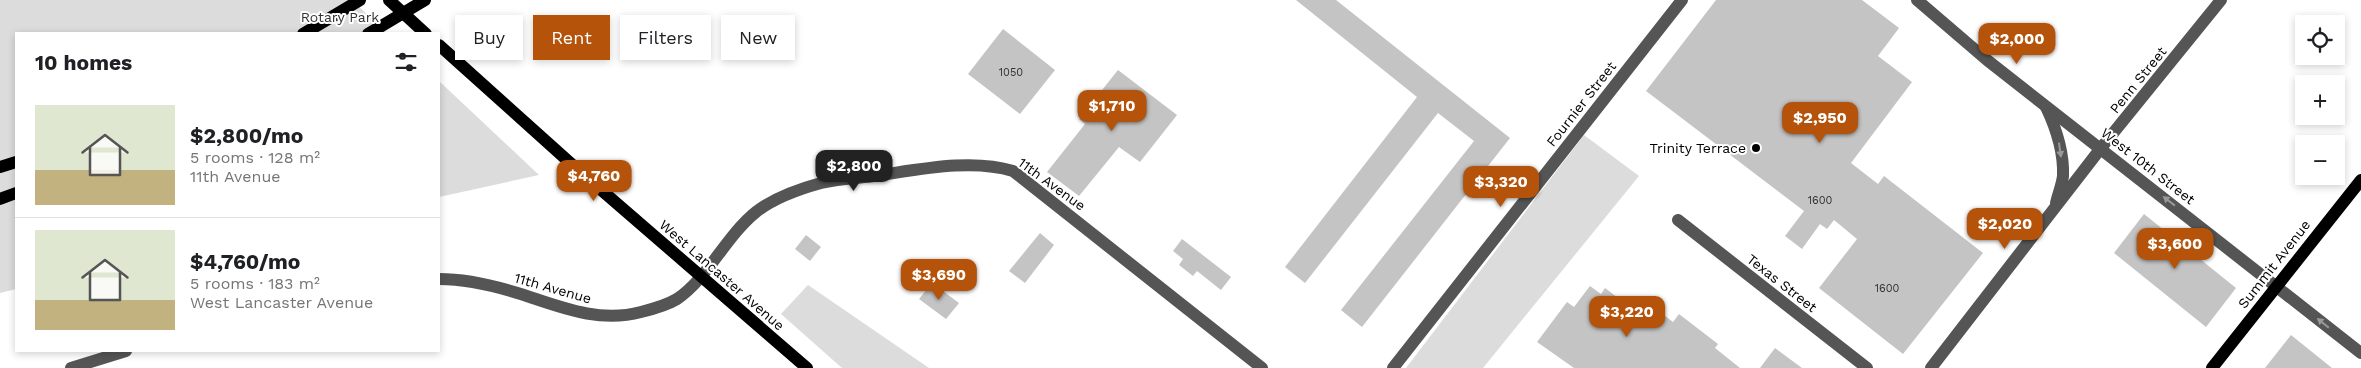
<!DOCTYPE html>
<html lang="en">
<head>
<meta charset="utf-8">
<style>
	body { margin:0; font-family:"Work Sans",sans-serif; background:#f6f6f6; color:#202124; height:100vh; display:flex; flex-direction:column; font-size:19px; white-space:nowrap }
	* { box-sizing:border-box; margin:0 }
	p { font-size:16px; color:#757577 }
	.icon { flex:none; width:28px; height:28px; fill:none; stroke:currentColor; stroke-width:2; stroke-linecap:round; stroke-linejoin:round }
	.map { position:relative; flex:1; overflow:hidden }
	.drawer { position:absolute; left:15px; top:32px; width:425px; height:320px; display:flex; flex-direction:column; background:#fff; border-radius:0px; box-shadow:0 2px 8px #0003 }
	.drawer>* { flex:none }
	.banner { position:absolute; left:455px; top:15px; width:475px; height:45px; display:flex; gap:10px }
	.controls { position:absolute; left:2295px; top:15px; display:grid; gap:10px }
	.controls a { display:grid; place-items:center; width:50px; height:50px; border-radius:0px; background:#fff; box-shadow:0 2px 8px #0003; font-size:25px }
	.price { position:absolute; translate:-50% -42px; padding:0 11px; border-radius:10px; background:#b45309; color:#fff; font-size:16px; line-height:32px; filter:drop-shadow(0 1px 2px #0008) }
	.price::after { content:''; position:absolute; left:50%; top:30px; width:15px; height:11px; margin-left:-8px; background:inherit; clip-path:polygon(0 0,100% 0,50% 100%) }
	.price.on { background:#222; color:#fff }
	ul { padding:0; list-style:none }
	li { display:flex; align-items:center; gap:15px; height:125px; padding:0 20px }
	li+li { border-top:1px solid #e0e0e0 }
	li span { display:grid; place-items:center; flex:none; width:140px; height:100px; border-radius:0px; color:#555 }
	li>.icon { margin-inline-start:auto }
	span .icon { width:60px; height:60px; fill:#fffc; stroke-width:1 }
	li b { font-size:21px }
	h2 { display:flex; justify-content:space-between; align-items:center; height:60px; padding:0 20px; font-size:21px }
	.chip { padding:0 18px; border-radius:0px; background:#fff; box-shadow:0 2px 8px #0003; font-size:18px; line-height:45px }
	.chip.on { background:#b45309; color:#fff }
	.map>svg:first-child { display:block }
	.green { fill:#dcdcdc }
	.building { fill:#c4c4c4 }
	.lines { fill:none; stroke-linecap:round; stroke-linejoin:round }
	.minor { stroke:#555; stroke-width:12 }
	.major { stroke:#000; stroke-width:12 }
	.oneway { fill:#999 }
	.poi-dot { fill:#000; stroke:#fff; stroke-width:2 }
	.labels { text-anchor:middle; dominant-baseline:central; stroke-width:4; stroke-linejoin:round; paint-order:stroke }
	.number-label { font-size:11px; fill:#313131 }
	.park-label { font-size:14px; fill:#333; stroke:#fff }
	.street-label { font-size:14px; fill:#000; stroke:#fff }
	.poi-label { font-size:14px; fill:#000; stroke:#fff; text-anchor:end }
</style>
</head>
<body>
<div class="map">
<svg width="2361" height="368" viewBox="0 0 2361 368">
	<rect width="100%" height="100%" fill="#fff"/>
	<!-- green -->
	<g class="green">
		<path d="M0,0H352L388,34H16V289L0,293Z"/>
		<path d="M439,81L539,175L439,197Z"/>
		<path d="M1584,135L1639,176L1483,368H1406Z"/>
		<path d="M808,285L929,368H842L781,314Z"/>
	</g>
	<!-- building -->
	<g class="building">
		<path d="M1296,0H1336L1510,138L1362,327L1341,310L1474,141L1438,113L1305,283L1285,267L1417,97Z"/>
		<path d="M1716,0H1862L1899,28L1878,56L1912,82L1851,163L1878,184L1884,176L1983,253L1903,354L1819,288L1857,239L1834,220L1827,229L1820,224L1802,249L1785,236L1804,211L1646,91Z"/>
		<path d="M1003,29L1055,70L1020,114L968,74Z"/>
		<path d="M1118,70L1177,115L1140,162L1119,147L1079,196L1047,172L1085,124L1079,119Z"/>
		<path d="M2144,214L2236,288L2206,327L2114,253Z"/>
		<path d="M1040,233L1054,245L1025,283L1009,271Z"/>
		<path d="M806,235L821,247L810,261L795,249Z"/>
		<path d="M1182,239L1231,277L1221,290L1197,271L1193,276L1179,265L1183,259L1173,251Z"/>
		<path d="M932,283L959,303L946,319L919,299Z"/>
		<path d="M1590,286L1601,294L1605,288L1651,323L1660,312L1673,322L1679,314L1718,344L1715,348L1740,368H1574L1537,342L1567,302L1574,307Z"/>
		<path d="M2291,335L2332,368H2265Z"/>
		<path d="M1775,348L1802,368H1760Z"/>
	</g>
	<g class="lines">
		<!-- minor -->
		<g class="minor">
			<path d="M1917,0L1987,60L2361,353"/>
			<path d="M2046,107C2056,128 2064,152 2063,176C2062,185 2058,194 2056,203"/>
			<path d="M1678,220L1867,368"/>
			<path d="M439,279C468,279 496,286 524,295C563,308 600,323 641,312C653,309 667,305 677,299C708,278 726,236 756,212C774,198 799,189 821,183C838,179 857,178 874,176C917,170 971,158 1013,171L1262,368"/>
			<path d="M71,368L126,351"/>
			<path d="M1393,368L1682,0"/>
			<path d="M1931,368L2101,148L2221,0"/>
		</g>
		<!-- major -->
		<g class="major">
			<path d="M389,0L426,34"/>
			<path d="M303,34L360,0"/>
			<path d="M368,34L425,0"/>
			<path d="M439,45L577,169L807,368"/>
			<path d="M0,167L16,162"/>
			<path d="M0,199L16,193"/>
			<path d="M2212,368L2361,180"/>
		</g>
	</g>
	<!-- one-way arrows -->
	<defs><path id="oneway-solid" d="M-6-.8H1V-3.2L6.5 0L1 3.2V.8H-6Z" transform="scale(1.25)"/></defs>
	<g class="oneway">
		<use href="#oneway-solid" transform="translate(2060 150) rotate(82)"/>
		<use href="#oneway-solid" transform="translate(2169 201) rotate(-142)"/>
		<use href="#oneway-solid" transform="translate(2323 323) rotate(-141)"/>
	</g>
	<!-- markers -->
	<circle class="poi-dot" cx="1756" cy="148" r="5"/>
	<g class="labels">
		<!-- number labels -->
		<g class="number-label">
			<text x="1011" y="72">1050</text>
			<text x="1820" y="200">1600</text>
			<text x="1887" y="288">1600</text>
		</g>
		<!-- park labels -->
		<g class="park-label">
			<text x="340" y="17">Rotary Park</text>
		</g>
		<!-- street labels -->
		<g class="street-label">
			<text transform="translate(2138 80) rotate(-51)">Penn Street</text>
			<text transform="translate(1581 104) rotate(-52)">Fournier Street</text>
			<text transform="translate(2148 166) rotate(38)">West 10th Street</text>
			<text transform="translate(1052 184) rotate(36)">11th Avenue</text>
			<text transform="translate(2274 264) rotate(-52)">Summit Avenue</text>
			<text transform="translate(722 275) rotate(41)">West Lancaster Avenue</text>
			<text transform="translate(1782 283) rotate(38)">Texas Street</text>
			<text transform="translate(553 288) rotate(16)">11th Avenue</text>
		</g>
		<!-- poi labels -->
		<g class="poi-label">
			<text x="1746" y="148">Trinity Terrace</text>
		</g>
	</g>
</svg>
<div class="controls">
<a><svg class="icon" aria-label="locate" viewBox="0 0 24 24"><circle cx="12" cy="12" r="6"/><path d="M12 2v4M12 18v4M2 12h4M18 12h4"/></svg></a>
<a>+</a>
<a>−</a>
</div>
<b class="price" style="left:2017px;top:65px">$2,000</b>
<b class="price" style="left:1112px;top:132px">$1,710</b>
<b class="price" style="left:1820px;top:144px">$2,950</b>
<b class="price on" style="left:854px;top:192px">$2,800</b>
<b class="price" style="left:594px;top:202px">$4,760</b>
<b class="price" style="left:1501px;top:208px">$3,320</b>
<b class="price" style="left:2005px;top:250px">$2,020</b>
<b class="price" style="left:2175px;top:270px">$3,600</b>
<b class="price" style="left:939px;top:301px">$3,690</b>
<b class="price" style="left:1627px;top:338px">$3,220</b>
<div class="banner">
<a class="chip">Buy</a>
<a class="chip on">Rent</a>
<a class="chip">Filters</a>
<a class="chip">New</a>
</div>
<section class="drawer">
<h2>10 homes<svg class="icon" aria-label="filters" viewBox="0 0 24 24"><path d="M4 7h16M4 17h16"/><circle cx="9" cy="7" r="2"/><circle cx="15" cy="17" r="2"/></svg></h2>
<ul>
<li><span style="background:linear-gradient(#dfe7d0 65%,#c2b280 0)"><svg class="icon" aria-label="home" viewBox="0 0 24 24"><path d="M3 11l9-7 9 7M6 9v11h12V9"/></svg></span><div><b>$2,800/mo</b><p>5 rooms · 128 m²</p><p>11th Avenue</p></div></li>
<li><span style="background:linear-gradient(#dfe7d0 70%,#c2b280 0)"><svg class="icon" aria-label="home" viewBox="0 0 24 24"><path d="M3 11l9-7 9 7M6 9v11h12V9"/></svg></span><div><b>$4,760/mo</b><p>5 rooms · 183 m²</p><p>West Lancaster Avenue</p></div></li>
</ul>
</section>
</div>
</body>
</html>
